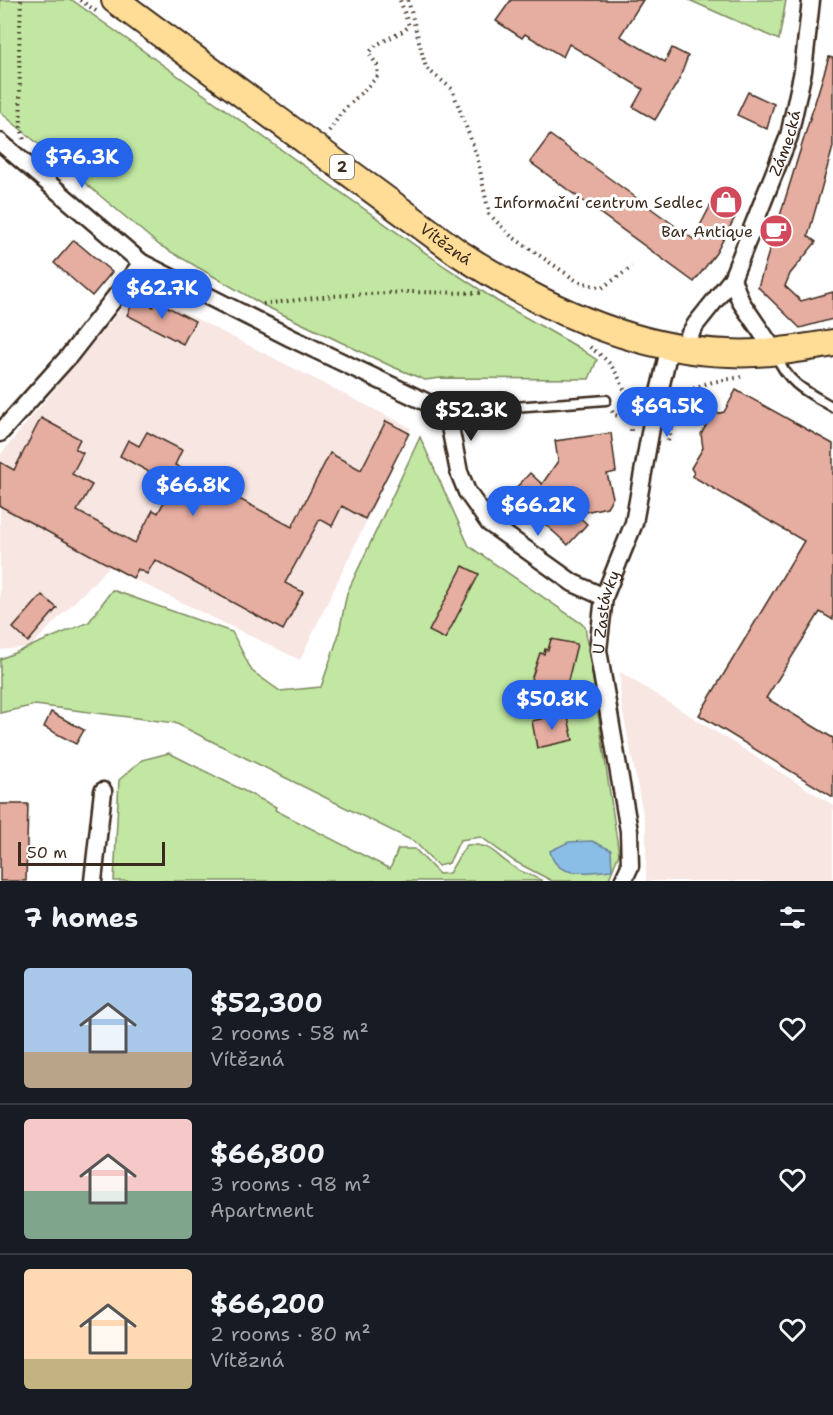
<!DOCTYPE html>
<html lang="en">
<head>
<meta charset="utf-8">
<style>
	body { margin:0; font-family:"Shantell Sans",sans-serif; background:#20242c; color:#f1f3f6; height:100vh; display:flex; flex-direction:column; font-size:22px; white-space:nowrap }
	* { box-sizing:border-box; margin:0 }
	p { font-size:20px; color:#9ea1a6 }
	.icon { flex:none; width:33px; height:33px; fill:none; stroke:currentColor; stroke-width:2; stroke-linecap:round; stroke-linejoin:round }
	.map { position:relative; height:881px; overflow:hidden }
	.drawer { display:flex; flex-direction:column; background:#171b24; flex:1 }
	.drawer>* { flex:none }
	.scale { position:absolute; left:18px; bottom:15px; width:147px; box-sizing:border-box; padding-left:6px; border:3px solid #3b2a1e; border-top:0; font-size:16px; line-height:21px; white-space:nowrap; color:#3b2a1e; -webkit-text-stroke:4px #fff; paint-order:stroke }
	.price { position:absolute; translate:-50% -51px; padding:0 14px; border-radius:21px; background:#2563eb; color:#fff; font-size:20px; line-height:39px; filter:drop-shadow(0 2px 3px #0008) }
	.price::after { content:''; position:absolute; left:50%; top:36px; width:18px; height:14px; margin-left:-9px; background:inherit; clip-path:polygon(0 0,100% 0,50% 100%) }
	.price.current { background:#222; color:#fff }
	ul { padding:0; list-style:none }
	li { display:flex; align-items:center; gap:18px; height:150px; padding:0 24px }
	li+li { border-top:2px solid #363941 }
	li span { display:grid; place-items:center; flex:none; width:168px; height:120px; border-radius:6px; color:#555 }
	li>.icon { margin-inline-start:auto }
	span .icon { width:72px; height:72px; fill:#fffc; stroke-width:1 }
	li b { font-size:26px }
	h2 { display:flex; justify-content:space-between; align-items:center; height:72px; padding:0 24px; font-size:26px }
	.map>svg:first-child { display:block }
	.built { fill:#f8e6e3 }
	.green { fill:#c1e7a2; stroke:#7e8860; stroke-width:1.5 }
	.water { fill:#8bbee7; stroke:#6b8397; stroke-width:1.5 }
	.building { fill:#e6ada1; stroke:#3b2a1e; stroke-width:1.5 }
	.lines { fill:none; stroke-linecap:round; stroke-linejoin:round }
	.lane-casing { stroke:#3b2a1e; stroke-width:13 }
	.street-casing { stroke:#3b2a1e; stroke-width:21 }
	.primary-casing { stroke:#3b2a1e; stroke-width:30 }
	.path { stroke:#3b2a1e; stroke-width:4; stroke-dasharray:1.5 4.5; stroke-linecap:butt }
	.lane { stroke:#fff; stroke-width:8 }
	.street { stroke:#fff; stroke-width:16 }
	.primary { stroke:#ffdd96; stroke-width:26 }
	.labels { text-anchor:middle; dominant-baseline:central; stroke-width:6; stroke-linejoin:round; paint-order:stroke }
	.shield { fill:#fff; stroke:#766a62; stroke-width:1.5 }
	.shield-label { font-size:15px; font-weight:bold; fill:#3b2a1e }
	.street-label { font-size:16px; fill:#3b2a1e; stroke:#fff }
	.poi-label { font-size:16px; fill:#3b2a1e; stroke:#fff; text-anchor:end }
</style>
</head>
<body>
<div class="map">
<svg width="833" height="881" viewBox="0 0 833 881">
	<rect width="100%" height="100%" fill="#fff"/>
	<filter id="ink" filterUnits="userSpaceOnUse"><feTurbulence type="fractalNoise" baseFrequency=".0167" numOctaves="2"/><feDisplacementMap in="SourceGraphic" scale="12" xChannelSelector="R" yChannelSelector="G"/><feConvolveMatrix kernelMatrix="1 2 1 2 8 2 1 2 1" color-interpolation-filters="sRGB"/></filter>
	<g filter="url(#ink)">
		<!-- built -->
		<g class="built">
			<path d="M138,289L411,428L300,660L109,567L30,647L0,650V455Z"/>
			<path d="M620,672L833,805V881H646V829L621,702Z"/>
		</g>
		<!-- green -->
		<g class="green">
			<path d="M0,0H72L444,266L497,301L576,346L597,360L589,379L441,378L425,380L393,367L265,306L159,245L0,112Z"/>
			<path d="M689,0H786L779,40Z"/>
			<path d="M420,437L469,546L585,626L619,854L608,881H552L514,861L481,837L460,840L449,863L438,866L415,842L175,723L35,705L0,713V659L89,622L112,590L232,632L252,671L280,691L321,687L338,637L347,593Z"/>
			<path d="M169,753L276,807L275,810L390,869L398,849H415L439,874L449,873C456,863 459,854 467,845C491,843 494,854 512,866C521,872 533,876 543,881H114L119,780L142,760Z"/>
		</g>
		<!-- water -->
		<path class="water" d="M592,841L611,850L612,870C589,872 556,880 550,851L569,842Z"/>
		<!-- building -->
		<g class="building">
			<path d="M511,0H643L620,36L665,62L672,48L688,56L679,80L655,120L633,107L643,89L569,44L563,57L525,34L522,38L496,21Z"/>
			<path d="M829,57L833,58V147L808,236L816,242L790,274L785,286L801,301L833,292V319L800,328L758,287Z"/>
			<path d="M748,92L774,104L767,129L737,115Z"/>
			<path d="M550,135L693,239L716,195L740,208L716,253L694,282L530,162Z"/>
			<path d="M74,240L112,272L92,296L54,263Z"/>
			<path d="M136,297L153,307L156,301L195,321L183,344L127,315Z"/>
			<path d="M736,390L833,444V620L820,612L766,698L833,738V797L699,715L804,541L692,476L694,473L691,468L703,448L701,434L712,415L724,412Z"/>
			<path d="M41,418L80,439L75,449L83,453L72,474L92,485L77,511L135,543L153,510L158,513L173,485L120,456L128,440L139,446L147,432L182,450L175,465L292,527L330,453L361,470L386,421L409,433L365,519L342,506L332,526L320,519L285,583L303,592L283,630L155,560L147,574L138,569L133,578L0,506V462L14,470Z"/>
			<path d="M611,433L616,472L607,474L613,497L607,507L576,514L587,524L568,545L511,493L530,473L542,484L558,461L555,441Z"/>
			<path d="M463,566L479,574L445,639L429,631Z"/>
			<path d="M42,595L57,608L28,642L13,628Z"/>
			<path d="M551,639L577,644L564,697L531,680L540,653L544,654L545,649L548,650Z"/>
			<path d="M51,712L84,730L76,744L44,727Z"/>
			<path d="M567,713L573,740L537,748L532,721Z"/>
			<path d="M0,804H28L26,881H0Z"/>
		</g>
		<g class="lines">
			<defs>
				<g id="lane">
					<path d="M776,355C788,384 807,392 833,407"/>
					<path d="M447,412L606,400"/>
				</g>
				<g id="street">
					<path d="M0,142L142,263L291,338L447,412L459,472L467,492L489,523L573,583L604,597"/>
					<path d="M732,279L741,302L775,352"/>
					<path id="s1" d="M681,348L696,324L732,279L789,136L803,71L811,0"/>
					<path d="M0,433L69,356L142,263"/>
					<path d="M93,881L103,791"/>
					<path id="s2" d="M623,881L630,866L629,831L598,650L604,597L634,523L652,422L670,346"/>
				</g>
				<g id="primary">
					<path id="s3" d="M115,0L457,252C536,304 631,350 728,353C764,355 798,349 833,343"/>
				</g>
			</defs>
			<!-- lane casing -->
			<use href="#lane" class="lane-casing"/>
			<!-- street casing -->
			<use href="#street" class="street-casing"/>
			<!-- primary casing -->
			<use href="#primary" class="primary-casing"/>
			<!-- path -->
			<g class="path">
				<path d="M21,0L19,52L21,127L24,140"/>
				<path d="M80,0L96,11"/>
				<path d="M408,0L426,68L452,89L477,156L489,214L511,236L577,281L602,288L632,267"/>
				<path d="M329,131L342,112L378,76L377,65L369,53L376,45L405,30L409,26L400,0"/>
				<path d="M263,304L332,296L406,292L480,293"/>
				<path d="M590,347C596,352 604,357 609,363C624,382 632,407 631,431"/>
				<path d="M676,410L706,424"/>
				<path d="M612,411L614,415L631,418"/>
				<path d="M668,441C672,430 673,419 677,409C686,382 716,382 741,377"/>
			</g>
			<!-- lane -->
			<use href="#lane" class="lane"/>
			<!-- street -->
			<use href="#street" class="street"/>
			<!-- primary -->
			<use href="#primary" class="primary"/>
		</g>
	</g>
	<!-- icons -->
	<defs>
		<symbol id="shop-disc" viewBox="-11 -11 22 22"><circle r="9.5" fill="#d1495b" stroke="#fff"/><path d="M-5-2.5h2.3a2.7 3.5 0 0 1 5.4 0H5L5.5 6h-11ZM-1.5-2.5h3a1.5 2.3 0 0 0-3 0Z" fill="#fff"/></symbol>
		<symbol id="cafe-disc" viewBox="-11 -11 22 22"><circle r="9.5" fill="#d1495b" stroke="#fff"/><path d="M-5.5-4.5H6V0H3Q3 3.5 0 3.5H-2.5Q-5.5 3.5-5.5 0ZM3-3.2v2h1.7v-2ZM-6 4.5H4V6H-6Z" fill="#fff"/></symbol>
	</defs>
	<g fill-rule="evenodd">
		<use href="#shop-disc" x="707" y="183" width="38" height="38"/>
		<use href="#cafe-disc" x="757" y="212" width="38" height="38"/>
	</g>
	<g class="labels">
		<!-- shield labels -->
		<rect class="shield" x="330" y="155" width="24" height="24" rx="4.5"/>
		<g class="shield-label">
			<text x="342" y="167">2</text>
		</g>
		<!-- street labels -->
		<g class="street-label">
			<text stroke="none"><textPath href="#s1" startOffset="232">Zámecká</textPath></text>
			<text stroke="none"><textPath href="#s3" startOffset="411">Vítězná</textPath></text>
			<text stroke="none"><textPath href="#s2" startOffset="274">U Zastávky</textPath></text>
		</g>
		<!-- poi labels -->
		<g class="poi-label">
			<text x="703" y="202">Informační centrum Sedlec</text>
			<text x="753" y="231">Bar Antique</text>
		</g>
	</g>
</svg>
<div class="scale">50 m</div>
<b class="price" style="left:82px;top:189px">$76.3K</b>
<b class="price" style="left:162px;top:320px">$62.7K</b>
<b class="price" style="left:667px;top:438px">$69.5K</b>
<b class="price current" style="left:471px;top:442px">$52.3K</b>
<b class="price" style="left:193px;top:517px">$66.8K</b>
<b class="price" style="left:538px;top:537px">$66.2K</b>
<b class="price" style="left:552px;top:731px">$50.8K</b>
</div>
<section class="drawer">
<h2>7 homes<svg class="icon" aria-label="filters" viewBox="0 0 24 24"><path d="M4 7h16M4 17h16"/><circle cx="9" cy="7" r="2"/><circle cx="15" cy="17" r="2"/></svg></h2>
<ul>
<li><span style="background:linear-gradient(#a9c7e8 70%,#b9a48a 0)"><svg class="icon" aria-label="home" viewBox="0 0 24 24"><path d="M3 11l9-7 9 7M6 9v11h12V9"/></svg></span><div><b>$52,300</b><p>2 rooms · 58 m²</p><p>Vítězná</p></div><svg class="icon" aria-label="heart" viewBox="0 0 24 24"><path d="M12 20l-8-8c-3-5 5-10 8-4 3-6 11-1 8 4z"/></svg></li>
<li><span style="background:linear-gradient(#f6c9c9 60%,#7fa58c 0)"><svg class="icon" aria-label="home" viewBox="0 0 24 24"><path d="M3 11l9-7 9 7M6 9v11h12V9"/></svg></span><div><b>$66,800</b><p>3 rooms · 98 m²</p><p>Apartment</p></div><svg class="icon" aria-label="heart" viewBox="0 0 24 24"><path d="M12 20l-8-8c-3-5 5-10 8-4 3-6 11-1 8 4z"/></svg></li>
<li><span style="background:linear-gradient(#ffd9b3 75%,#c2b280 0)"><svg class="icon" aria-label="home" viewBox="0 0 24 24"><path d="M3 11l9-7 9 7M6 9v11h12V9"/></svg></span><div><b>$66,200</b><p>2 rooms · 80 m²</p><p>Vítězná</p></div><svg class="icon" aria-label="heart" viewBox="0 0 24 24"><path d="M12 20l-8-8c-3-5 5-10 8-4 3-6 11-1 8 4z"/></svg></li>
</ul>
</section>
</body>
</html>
